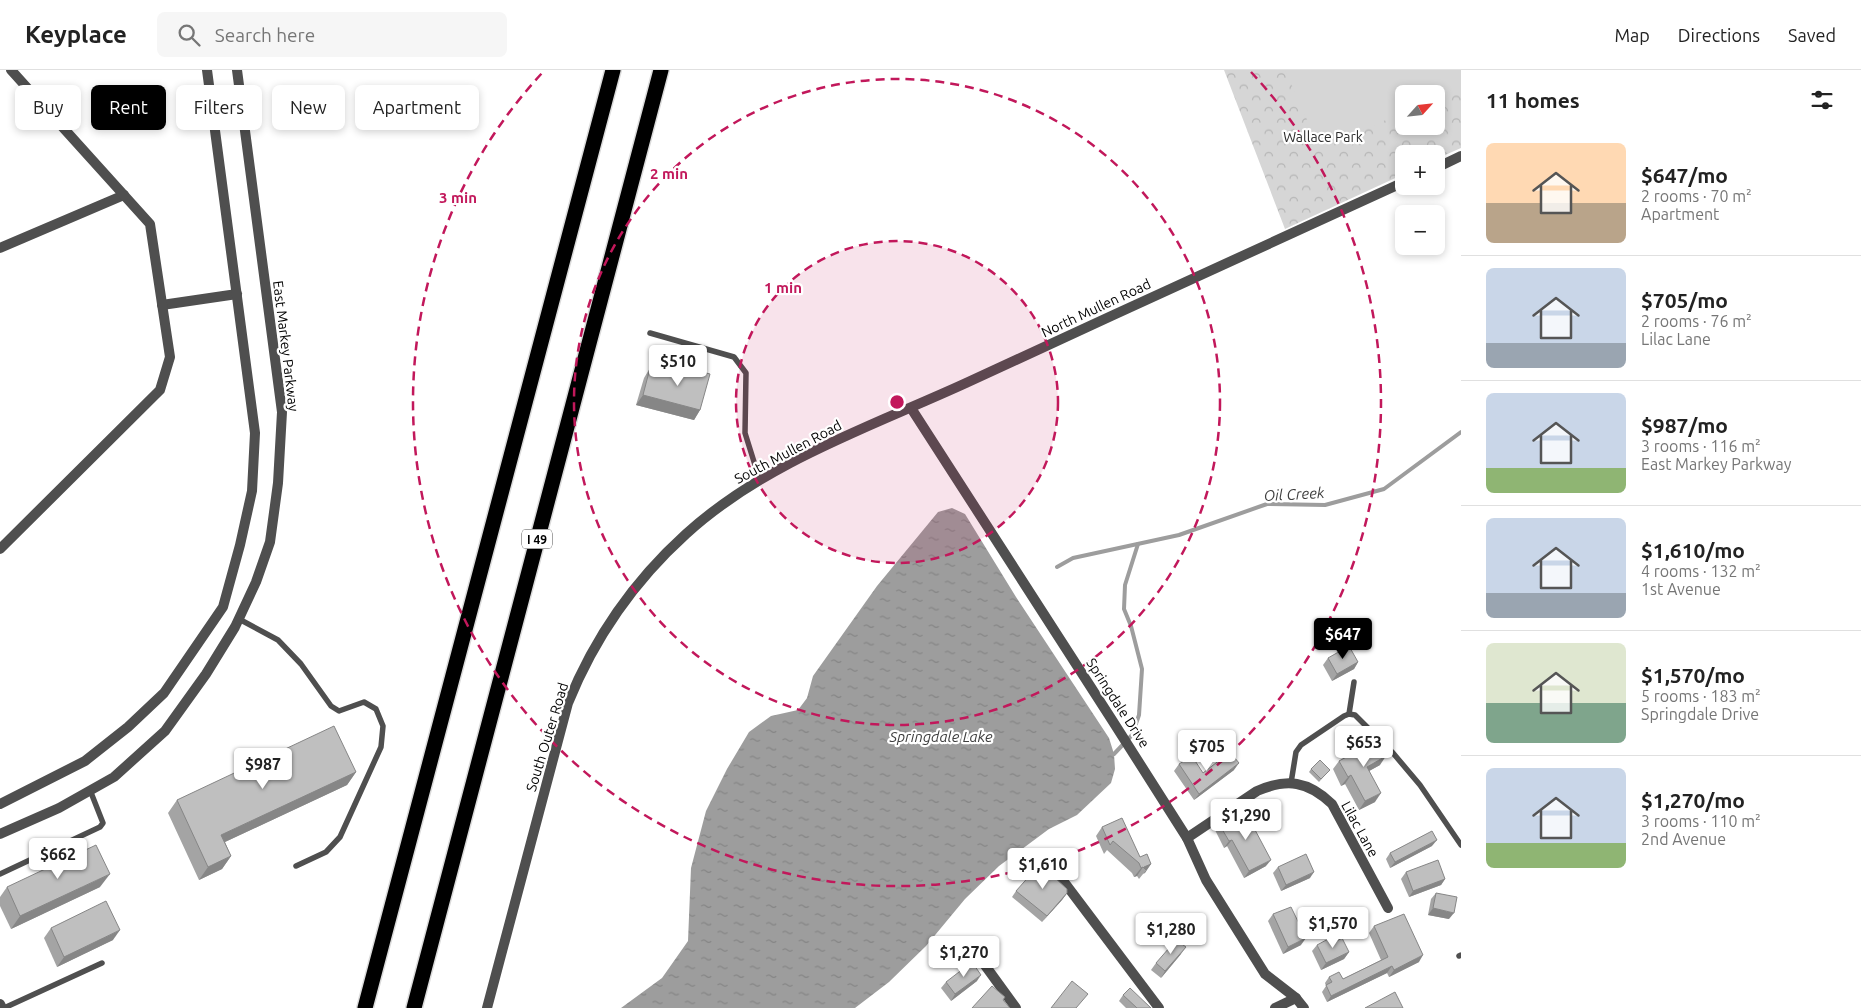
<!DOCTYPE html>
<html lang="en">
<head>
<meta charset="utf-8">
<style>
	body { margin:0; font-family:Ubuntu,sans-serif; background:#f6f6f6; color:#222; height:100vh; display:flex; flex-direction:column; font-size:19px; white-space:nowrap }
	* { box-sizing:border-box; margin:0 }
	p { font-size:16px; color:#767676 }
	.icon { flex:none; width:28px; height:28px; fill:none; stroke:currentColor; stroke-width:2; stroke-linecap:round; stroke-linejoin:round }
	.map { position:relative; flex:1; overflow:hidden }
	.sheet { display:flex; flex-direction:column; background:#fff; width:400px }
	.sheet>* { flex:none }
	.top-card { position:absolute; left:15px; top:15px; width:475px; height:45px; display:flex; gap:10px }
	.needle { width:32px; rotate:63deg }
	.controls { position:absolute; left:1395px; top:15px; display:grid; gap:10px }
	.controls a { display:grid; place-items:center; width:50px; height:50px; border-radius:8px; background:#fff; box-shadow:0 2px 8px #0003; font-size:25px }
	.price { position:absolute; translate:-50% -42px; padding:0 11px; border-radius:5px; background:#fff; color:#222; font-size:16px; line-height:32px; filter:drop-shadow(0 1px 2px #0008) }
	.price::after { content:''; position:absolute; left:50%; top:30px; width:15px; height:11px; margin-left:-8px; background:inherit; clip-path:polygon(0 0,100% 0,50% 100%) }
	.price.selected { background:#000; color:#fff }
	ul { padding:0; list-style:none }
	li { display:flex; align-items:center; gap:15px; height:125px; padding:0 25px }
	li+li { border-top:1px solid #e0e0e0 }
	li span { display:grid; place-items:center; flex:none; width:140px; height:100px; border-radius:8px; color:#555 }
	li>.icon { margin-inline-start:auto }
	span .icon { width:60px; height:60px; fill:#fffc; stroke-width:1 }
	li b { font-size:21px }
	h2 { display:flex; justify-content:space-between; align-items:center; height:60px; padding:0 25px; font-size:21px }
	.tag { padding:0 18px; border-radius:8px; background:#fff; box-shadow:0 2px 8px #0003; font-size:18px; line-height:45px }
	.tag.selected { background:#000; color:#fff }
	header { display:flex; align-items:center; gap:30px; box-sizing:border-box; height:70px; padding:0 25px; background:#fff; border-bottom:1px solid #e0e0e0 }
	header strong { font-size:24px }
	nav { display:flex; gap:28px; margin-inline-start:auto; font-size:18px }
	.search { width:350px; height:45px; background:#f6f6f6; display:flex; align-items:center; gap:12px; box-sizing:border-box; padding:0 18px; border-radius:8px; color:#767676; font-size:19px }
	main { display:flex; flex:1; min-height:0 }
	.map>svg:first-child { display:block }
	.park { fill:url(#park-crowns); fill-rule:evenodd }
	.pitch { fill:#d6d6d6 }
	.water { fill:url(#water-ripples) }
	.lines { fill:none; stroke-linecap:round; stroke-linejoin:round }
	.stream { stroke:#9d9d9d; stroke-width:4 }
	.motorway-casing { stroke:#dbdbdb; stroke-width:18 }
	.service { stroke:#4f4f4f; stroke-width:5.5 }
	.minor { stroke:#4f4f4f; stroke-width:10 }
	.tertiary { stroke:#4f4f4f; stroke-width:10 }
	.motorway { stroke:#000; stroke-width:15 }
	.wall { fill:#a4a4a4 }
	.shaded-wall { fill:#868686 }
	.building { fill:#bfbfbf; stroke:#868686 }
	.ring { fill:none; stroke:#c2185b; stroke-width:2.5; stroke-dasharray:9 6 }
	.labels { text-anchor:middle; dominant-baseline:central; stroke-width:4.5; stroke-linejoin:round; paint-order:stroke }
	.shield { fill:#fff; stroke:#4c4c4c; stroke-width:1 }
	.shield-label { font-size:12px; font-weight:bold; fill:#000 }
	.park-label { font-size:14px; fill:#2d2d2d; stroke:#fff }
	.street-label { font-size:14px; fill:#000; stroke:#fff }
	.water-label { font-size:15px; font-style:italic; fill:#3e3e3e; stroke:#fff }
	.centre { fill:#c2185b; stroke:#fff; stroke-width:2.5 }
	.ring-label { font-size:15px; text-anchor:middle; font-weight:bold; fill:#c2185b; stroke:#fff; stroke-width:4.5; stroke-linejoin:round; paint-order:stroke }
</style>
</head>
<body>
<header>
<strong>Keyplace</strong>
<div class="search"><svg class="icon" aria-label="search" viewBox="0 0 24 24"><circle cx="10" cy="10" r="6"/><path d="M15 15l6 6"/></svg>Search here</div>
<nav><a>Map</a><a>Directions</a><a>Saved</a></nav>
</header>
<main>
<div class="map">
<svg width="1461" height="938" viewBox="0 0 1461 938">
	<defs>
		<pattern id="park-crowns" width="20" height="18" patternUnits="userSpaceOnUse" patternTransform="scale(1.25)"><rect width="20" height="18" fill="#d6d6d6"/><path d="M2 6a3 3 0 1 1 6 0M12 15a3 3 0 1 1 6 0" fill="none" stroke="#b6b6b6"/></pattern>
		<pattern id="water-ripples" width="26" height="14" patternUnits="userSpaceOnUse" patternTransform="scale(1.25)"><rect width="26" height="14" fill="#9d9d9d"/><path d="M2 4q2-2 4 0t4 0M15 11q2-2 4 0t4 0" fill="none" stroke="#858585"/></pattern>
	</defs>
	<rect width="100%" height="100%" fill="#fff"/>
	<!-- park -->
	<path class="park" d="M1224,0H1461V78L1436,89V84H1404V104L1285,159ZM1404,24H1436V56H1404Z"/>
	<!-- pitch -->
	<path class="pitch" d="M1285,0H1461V16L1436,27V24H1404V42L1320,79Z"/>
	<!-- water -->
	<path class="water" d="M952,438L965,444L1016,527L1109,668L1114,684L1115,699L1111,713L1077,745L1049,759L999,796L965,829L926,876L889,912L855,938H621L662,908L688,871L691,798L706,741L727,699L749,662L771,646L798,640L807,628L813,606L877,516L938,442Z"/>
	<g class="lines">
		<!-- stream -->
		<g class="stream">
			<path d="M1057,497L1073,488L1179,465L1267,434L1325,435L1384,419L1461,362"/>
			<path d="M1114,684L1132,665L1139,645L1142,599L1131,556L1124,539L1125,515L1138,474"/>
		</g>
		<defs>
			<g id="motorway">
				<path d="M365,938L613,0"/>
				<path d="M414,938L661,0"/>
			</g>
		</defs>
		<!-- motorway casing -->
		<use href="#motorway" class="motorway-casing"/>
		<!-- service -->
		<g class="service">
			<path d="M650,263L734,287L746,303L745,363L760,411"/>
			<path d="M239,549L278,570L301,594L331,636L339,641L364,632L376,639L383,656L381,677L340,767L326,782L296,796"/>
			<path d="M1349,644L1354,612"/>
			<path d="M1291,713L1296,682L1301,675L1344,646L1349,644L1355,645L1393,683L1420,715L1461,775"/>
			<path d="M0,804L100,757L103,753L90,720"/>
			<path d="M1459,886L1461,885"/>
			<path d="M4,938L102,893"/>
		</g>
		<!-- minor -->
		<g class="minor">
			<path d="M0,178L124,125"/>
			<path d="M162,235L237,224"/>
			<path d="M911,338L1112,650L1187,768L1206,810L1265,904L1296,928L1304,938"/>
			<path d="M0,479L160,320L170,287L150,154L11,0"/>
			<path d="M1187,768L1257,721C1287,708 1308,711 1332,734L1388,838"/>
			<path d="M1058,804L1159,938"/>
			<path d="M971,876L1016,938"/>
			<path d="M0,934L2,938"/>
			<path d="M1275,938L1296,928"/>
		</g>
		<!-- tertiary -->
		<g class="tertiary">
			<path d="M1436,98L1461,86"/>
			<path d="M0,734L85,691L128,657L164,623L223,537L240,475L252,421L255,363L207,0"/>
			<path d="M0,764L59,738L114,707L165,661L206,604L235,557L256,512L270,472L278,413L282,342L237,0"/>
			<path d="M487,938L568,633C594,569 634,511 686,464C765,392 870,357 966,313C1112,246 1257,178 1404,112"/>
		</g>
		<!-- motorway -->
		<use href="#motorway" class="motorway"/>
	</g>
	<!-- wall -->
	<g class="wall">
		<path d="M680,296L700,340L694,350L636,335L644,308L650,298L674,305Z"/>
		<path d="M1328,588L1358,592L1354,599L1332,611L1323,595Z"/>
		<path d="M1356,676L1380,695L1369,701L1375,732L1359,740L1345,714L1341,716L1333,699L1339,691L1350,684Z"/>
		<path d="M1179,694L1203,703L1234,700L1194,730L1174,701Z"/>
		<path d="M1311,699L1327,703L1319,712L1309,702Z"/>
		<path d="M356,702L347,715L225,772L231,786L222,799L199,810L168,743L177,730Z"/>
		<path d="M1232,751L1257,756L1254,759L1266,796L1244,808L1227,776L1224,778L1215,760L1219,754Z"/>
		<path d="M1102,757L1140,787L1151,794L1139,809L1137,806L1134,807L1132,803L1107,780L1104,784L1096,766Z"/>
		<path d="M1432,776L1390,798L1386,789L1390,783Z"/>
		<path d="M1278,797L1310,808L1281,821L1273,803Z"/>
		<path d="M1406,802L1445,809L1441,815L1409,827L1401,809Z"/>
		<path d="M7,817H100L11,859L0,836V827Z"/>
		<path d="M1016,821L1067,823L1062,830L1042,852L1012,827Z"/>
		<path d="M1436,823L1449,849L1428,845L1431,829Z"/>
		<path d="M1273,844L1301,875L1283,884L1268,851Z"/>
		<path d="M1374,856L1419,892L1389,907L1387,903L1327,932L1322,922L1326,916L1325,913L1329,907L1343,909L1381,890L1369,863Z"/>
		<path d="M51,858L113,870L57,897L44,868Z"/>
		<path d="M1333,873L1349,882L1344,889L1321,900L1312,881L1317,875Z"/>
		<path d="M1181,884L1161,908L1151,900L1156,893Z"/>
		<path d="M977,911L951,931L941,918L946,912Z"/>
		<path d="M1123,925L1151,938H1126L1119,931Z"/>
	</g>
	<!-- shaded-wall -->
	<g class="shaded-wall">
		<path d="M643,325L700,340L694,350L636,335Z"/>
		<path d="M1358,592L1354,599L1332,611L1337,604Z"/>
		<path d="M1386,686L1380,695L1360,706L1367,697Z"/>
		<path d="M1239,693L1234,700L1194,730L1199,724Z"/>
		<path d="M356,702L347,715L212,778L221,765Z"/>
		<path d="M1351,705L1345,714L1341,716L1348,707Z"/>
		<path d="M1381,723L1375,732L1359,740L1365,731Z"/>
		<path d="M1232,770L1227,776L1224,778L1229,771Z"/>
		<path d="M1437,770L1432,776L1390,798L1395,792Z"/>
		<path d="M231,786L222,799L199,810L208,797Z"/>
		<path d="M1271,790L1266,796L1244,808L1249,801Z"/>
		<path d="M1151,794L1145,803L1143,804L1146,800L1144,797Z"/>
		<path d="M1143,797L1137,806L1134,807L1141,798Z"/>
		<path d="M1314,802L1310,808L1281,821L1286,815Z"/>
		<path d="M110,804L100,817L11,859L20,846Z"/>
		<path d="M1445,809L1441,815L1409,827L1413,821Z"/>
		<path d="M1067,823L1062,830L1042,852L1047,846Z"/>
		<path d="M1433,838L1454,843L1449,849L1428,845Z"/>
		<path d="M120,860L113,870L57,897L64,887Z"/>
		<path d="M1306,868L1301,875L1283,884L1288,877Z"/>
		<path d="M1186,877L1181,884L1161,908L1165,901Z"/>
		<path d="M1349,882L1344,889L1321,900L1326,893Z"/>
		<path d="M1423,885L1419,892L1389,907L1394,900Z"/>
		<path d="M1392,896L1387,903L1327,932L1331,926Z"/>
		<path d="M981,905L977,911L951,931L955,924Z"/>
	</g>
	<!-- building -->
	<g class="building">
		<path d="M680,296L710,304L700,340L643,325L650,298L677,306Z"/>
		<path d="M1349,576L1358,592L1337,604L1328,588Z"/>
		<path d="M334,656L356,702L221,765L231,786L208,797L177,730Z"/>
		<path d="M1377,669L1386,686L1367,697L1381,723L1365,731L1351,705L1348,707L1339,691L1359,680L1356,676L1365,671L1367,674Z"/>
		<path d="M1230,682L1239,693L1199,724L1179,694L1192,686L1203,703Z"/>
		<path d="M1320,690L1330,700L1321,709L1311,699Z"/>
		<path d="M1249,742L1257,756L1254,758L1271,790L1249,801L1232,770L1229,771L1219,754L1230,748L1232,751Z"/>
		<path d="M1122,748L1140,787L1147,784L1151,794L1144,797L1146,800L1143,797L1141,798L1139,793L1113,771L1110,775L1102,757Z"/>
		<path d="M1432,761L1437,770L1395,792L1390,783Z"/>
		<path d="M96,775L110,804L20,846L7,817Z"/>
		<path d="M1306,784L1314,802L1286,815L1278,797Z"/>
		<path d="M1438,790L1445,809L1413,821L1406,802Z"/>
		<path d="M1040,794L1067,819V823L1047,846L1016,821Z"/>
		<path d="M1436,823L1457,827L1454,843L1433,838Z"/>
		<path d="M106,831L120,860L64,887L51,858Z"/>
		<path d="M1291,837L1306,868L1288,877L1273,844Z"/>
		<path d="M1404,844L1423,885L1394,900L1392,896L1331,926L1326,915L1332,912L1329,907L1339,902L1343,909L1388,887L1374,856Z"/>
		<path d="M1330,868L1333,873L1342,868L1349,882L1326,893L1317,875Z"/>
		<path d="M1176,870L1186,877L1165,901L1156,893Z"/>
		<path d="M972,892L981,905L955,924L946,912Z"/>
		<path d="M1072,911L1088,924L1076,938H1051Z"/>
		<path d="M992,916L1005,927L1003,930L1010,938H972Z"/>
		<path d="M1130,918L1151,938H1137L1123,925Z"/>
		<path d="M1395,922L1403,938H1365Z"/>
	</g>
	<!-- distance rings -->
	<circle cx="897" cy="332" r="161" fill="#c2185b" fill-opacity=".12"/>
	<g class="ring">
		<circle cx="897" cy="332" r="161"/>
		<circle cx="897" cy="332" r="323"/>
		<path d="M1251 2A484 484 0 1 1 543 2"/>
	</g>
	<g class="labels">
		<!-- shield labels -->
		<rect class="shield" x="522" y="459.5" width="30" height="19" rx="4"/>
		<g class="shield-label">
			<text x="537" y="469">I 49</text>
		</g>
		<!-- park labels -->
		<g class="park-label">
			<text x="1323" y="67">Wallace Park</text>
		</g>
		<!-- street labels -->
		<g class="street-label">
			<text transform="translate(1096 238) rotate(-25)">North Mullen Road</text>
			<text transform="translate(286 276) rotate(83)">East Markey Parkway</text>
			<text transform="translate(788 382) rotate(-28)">South Mullen Road</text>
			<text transform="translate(1118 633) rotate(57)">Springdale Drive</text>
			<text transform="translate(547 667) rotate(-73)">South Outer Road</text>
			<text transform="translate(1360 759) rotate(61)">Lilac Lane</text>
		</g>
		<!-- water labels -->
		<g class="water-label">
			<text transform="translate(1294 424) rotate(-3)">Oil Creek</text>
			<text x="941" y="666">Springdale Lake</text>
		</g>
	</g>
	<circle cx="897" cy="332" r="8" class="centre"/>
	<g class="ring-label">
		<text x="669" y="109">2 min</text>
		<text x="458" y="133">3 min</text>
		<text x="783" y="223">1 min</text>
	</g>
</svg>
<div class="controls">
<a><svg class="needle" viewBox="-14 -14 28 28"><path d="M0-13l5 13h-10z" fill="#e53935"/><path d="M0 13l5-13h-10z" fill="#767676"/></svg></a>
<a>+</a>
<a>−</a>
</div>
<b class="price" style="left:678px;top:317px">$510</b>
<b class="price selected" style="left:1343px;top:590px">$647</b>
<b class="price" style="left:1364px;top:698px">$653</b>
<b class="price" style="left:1207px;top:702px">$705</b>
<b class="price" style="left:263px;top:720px">$987</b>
<b class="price" style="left:1246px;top:771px">$1,290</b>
<b class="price" style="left:58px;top:810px">$662</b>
<b class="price" style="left:1043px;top:820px">$1,610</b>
<b class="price" style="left:1333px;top:879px">$1,570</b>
<b class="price" style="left:1171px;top:885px">$1,280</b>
<b class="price" style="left:964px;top:908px">$1,270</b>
<div class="top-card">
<a class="tag">Buy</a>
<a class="tag selected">Rent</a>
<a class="tag">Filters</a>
<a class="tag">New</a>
<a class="tag">Apartment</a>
</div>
</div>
<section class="sheet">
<h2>11 homes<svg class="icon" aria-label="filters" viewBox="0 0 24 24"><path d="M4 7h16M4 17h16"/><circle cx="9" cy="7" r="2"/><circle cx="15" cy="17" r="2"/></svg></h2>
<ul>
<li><span style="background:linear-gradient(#ffd9b3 60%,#b9a48a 0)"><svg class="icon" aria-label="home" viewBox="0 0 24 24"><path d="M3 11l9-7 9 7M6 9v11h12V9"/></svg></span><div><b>$647/mo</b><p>2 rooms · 70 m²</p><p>Apartment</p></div></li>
<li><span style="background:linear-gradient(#c9d6e8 75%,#9aa5b1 0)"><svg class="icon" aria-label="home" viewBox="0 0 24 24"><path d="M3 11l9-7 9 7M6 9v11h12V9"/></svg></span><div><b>$705/mo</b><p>2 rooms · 76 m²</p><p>Lilac Lane</p></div></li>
<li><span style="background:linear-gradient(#c9d6e8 75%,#8fb573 0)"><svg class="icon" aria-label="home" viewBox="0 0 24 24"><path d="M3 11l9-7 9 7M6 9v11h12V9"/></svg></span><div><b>$987/mo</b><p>3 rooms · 116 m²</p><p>East Markey Parkway</p></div></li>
<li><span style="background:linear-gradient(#c9d6e8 75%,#9aa5b1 0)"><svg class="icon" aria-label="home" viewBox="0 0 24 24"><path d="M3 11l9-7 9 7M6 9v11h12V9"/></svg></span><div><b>$1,610/mo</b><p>4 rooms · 132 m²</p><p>1st Avenue</p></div></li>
<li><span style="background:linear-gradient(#dfe7d0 60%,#7fa58c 0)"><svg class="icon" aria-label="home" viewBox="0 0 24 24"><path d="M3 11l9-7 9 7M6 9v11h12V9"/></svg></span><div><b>$1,570/mo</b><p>5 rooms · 183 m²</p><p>Springdale Drive</p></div></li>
<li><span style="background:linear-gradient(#c9d6e8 75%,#8fb573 0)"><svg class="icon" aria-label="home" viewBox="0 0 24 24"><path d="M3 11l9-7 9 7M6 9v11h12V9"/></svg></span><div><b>$1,270/mo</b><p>3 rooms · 110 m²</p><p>2nd Avenue</p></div></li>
</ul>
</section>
</main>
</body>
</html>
